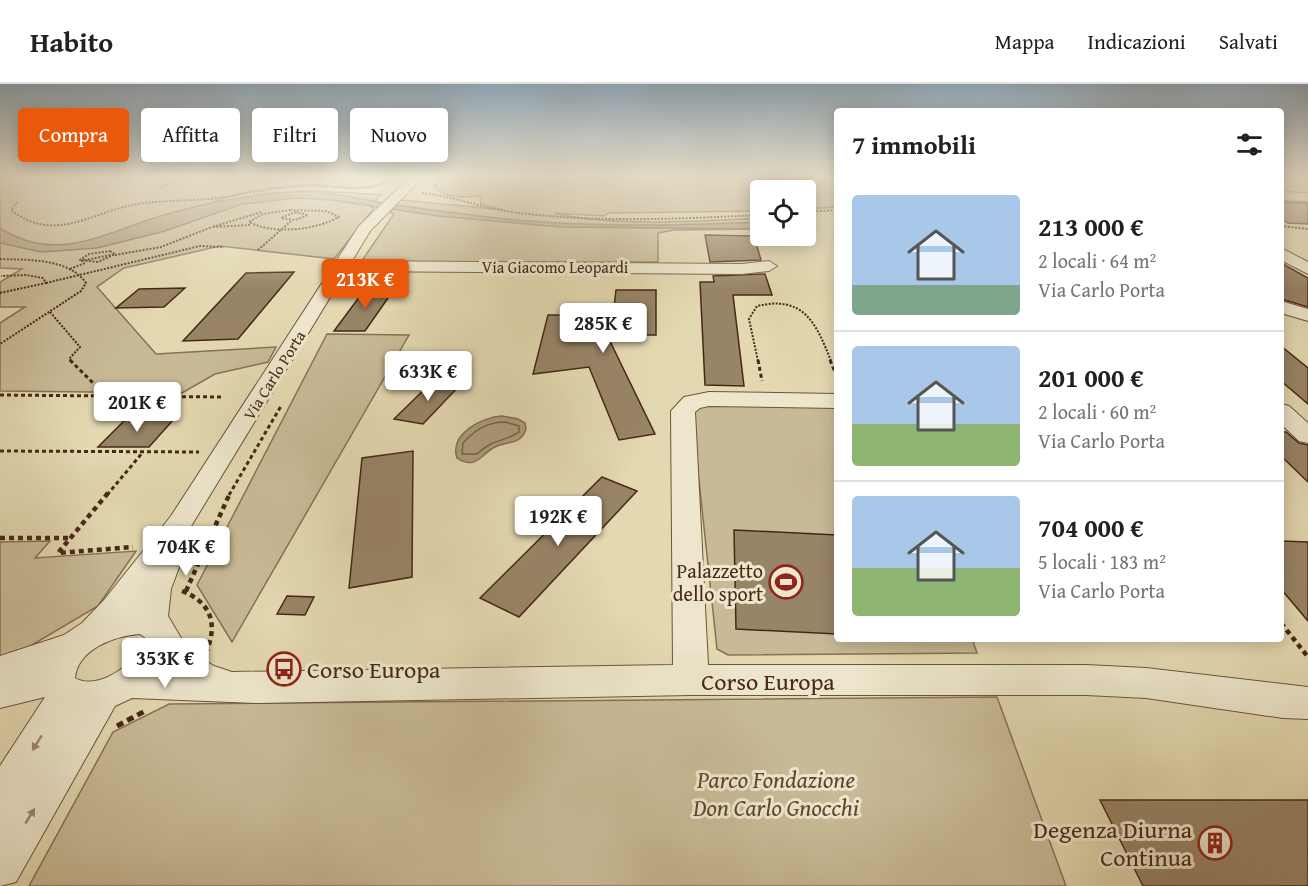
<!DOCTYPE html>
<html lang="it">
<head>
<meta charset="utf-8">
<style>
	body { margin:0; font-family:"Gentium Book Plus",serif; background:#f6f6f6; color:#202124; height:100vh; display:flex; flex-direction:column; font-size:22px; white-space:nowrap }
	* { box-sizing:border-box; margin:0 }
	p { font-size:20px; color:#757577 }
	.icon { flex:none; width:33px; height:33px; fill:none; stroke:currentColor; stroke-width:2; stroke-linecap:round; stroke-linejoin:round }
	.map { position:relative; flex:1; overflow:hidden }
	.details { position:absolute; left:834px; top:24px; width:450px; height:534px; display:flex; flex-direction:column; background:#fff; border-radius:6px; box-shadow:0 3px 15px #0003 }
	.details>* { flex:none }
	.guide { position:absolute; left:18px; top:24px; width:570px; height:54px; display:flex; gap:12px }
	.tools { position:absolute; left:750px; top:96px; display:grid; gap:12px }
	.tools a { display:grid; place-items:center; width:66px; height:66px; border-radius:6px; background:#fff; box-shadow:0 3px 15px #0003; font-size:30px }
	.price { position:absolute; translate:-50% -51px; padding:0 14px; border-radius:6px; background:#fff; color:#222; font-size:20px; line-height:39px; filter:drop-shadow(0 2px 3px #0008) }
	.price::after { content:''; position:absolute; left:50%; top:36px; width:18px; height:14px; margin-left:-9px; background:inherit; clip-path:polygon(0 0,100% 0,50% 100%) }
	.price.current { background:#ea580c; color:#fff }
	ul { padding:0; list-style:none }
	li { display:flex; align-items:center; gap:18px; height:150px; padding:0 18px }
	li+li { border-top:2px solid #e0e0e0 }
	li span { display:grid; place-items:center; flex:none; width:168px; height:120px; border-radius:6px; color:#555 }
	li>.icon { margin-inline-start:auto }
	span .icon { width:72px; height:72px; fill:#fffc; stroke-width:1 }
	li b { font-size:26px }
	h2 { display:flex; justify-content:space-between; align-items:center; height:72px; padding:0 18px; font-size:26px }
	.tag { padding:0 21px; border-radius:6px; background:#fff; box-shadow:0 3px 15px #0003; font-size:21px; line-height:54px }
	.tag.current { background:#ea580c; color:#fff }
	header { display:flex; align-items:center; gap:36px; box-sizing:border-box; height:84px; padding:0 30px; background:#fff; border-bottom:2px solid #e0e0e0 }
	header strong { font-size:28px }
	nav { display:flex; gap:33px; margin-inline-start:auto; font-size:21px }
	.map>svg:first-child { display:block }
	.green { fill:#c8ba96; stroke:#877156; stroke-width:1.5 }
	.water { fill:#ae9c7c; stroke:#846e53; stroke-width:1.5 }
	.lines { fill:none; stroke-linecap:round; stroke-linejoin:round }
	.shore { stroke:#7a6249; stroke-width:1.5 }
	.stream { stroke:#846e53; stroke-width:4 }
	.building { fill:#988466; stroke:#462816; stroke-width:1.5 }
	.minor-casing { stroke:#6d543c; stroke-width:2 }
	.path-far3 { stroke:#462816; stroke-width:2; stroke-dasharray:2 1.5; stroke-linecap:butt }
	.path-far2 { stroke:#462816; stroke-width:3; stroke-dasharray:4 3; stroke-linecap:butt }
	.path-far1 { stroke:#462816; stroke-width:4.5; stroke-dasharray:5 4; stroke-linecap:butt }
	.path { stroke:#462816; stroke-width:5; stroke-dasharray:7 4.5; stroke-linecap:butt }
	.minor { fill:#ede6cc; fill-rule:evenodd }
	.oneway { fill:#9a8771 }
	.labels { text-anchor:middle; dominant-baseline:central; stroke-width:6; stroke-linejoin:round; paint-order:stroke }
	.far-street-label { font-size:16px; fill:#462816; stroke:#ede6cc }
	.poi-label { font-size:20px; fill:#462816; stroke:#ede6cc; text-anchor:end }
	.near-poi-label { font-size:24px; fill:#462816; stroke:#ede6cc; text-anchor:start }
	.near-street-label { font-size:24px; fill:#462816; stroke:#ede6cc }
	.near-park-label { font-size:24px; font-style:italic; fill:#604530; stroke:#ede6cc }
</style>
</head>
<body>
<header>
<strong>Habito</strong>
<nav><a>Mappa</a><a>Indicazioni</a><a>Salvati</a></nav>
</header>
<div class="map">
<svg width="1308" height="802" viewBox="0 0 1308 802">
	<rect width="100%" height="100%" fill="#e3d8b0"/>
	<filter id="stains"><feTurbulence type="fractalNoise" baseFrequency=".00333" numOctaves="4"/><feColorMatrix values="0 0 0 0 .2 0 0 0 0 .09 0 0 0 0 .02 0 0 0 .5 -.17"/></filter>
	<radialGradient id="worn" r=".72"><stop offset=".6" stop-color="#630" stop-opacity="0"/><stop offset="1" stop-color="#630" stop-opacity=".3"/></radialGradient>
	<!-- green -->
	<g class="green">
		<path d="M0,93H392C369,112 345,102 317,101C284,101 228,107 201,125L261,110L318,107L381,111L369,122L374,124L334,175L220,162L124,184L97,203L156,270L276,263L268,278L215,290L182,309L0,307V239L25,223H0V198L22,185L0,184Z"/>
		<path d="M444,93H837V123L806,125V106H760V127L609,129L604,132L554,129C611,143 701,137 760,134V145L674,146L658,149V178H361L394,130L391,129L393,121L401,116L505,126L481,120L480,112C465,113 445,116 434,102Z"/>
		<path d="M327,250L409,251L232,558L197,501Z"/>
		<path d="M701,322H837V555H972L977,569L728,571L717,565L692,331Z"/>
		<path d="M50,457L35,474L136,467L98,522L10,574H0V458Z"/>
		<path d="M997,613L1066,802H29L113,648L169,620Z"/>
	</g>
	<!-- water -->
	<g class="water">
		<path d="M303,107C331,108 357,114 384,119C415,124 447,128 479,132C571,144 667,142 760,138V145L561,143L438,132L331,116L297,114L242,120L165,147L97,164L41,168L0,159V144C59,183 113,144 171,129C215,117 258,109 303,107Z"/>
		<path d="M502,332L518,335L525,339L526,345C521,361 507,357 495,363C482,369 476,387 457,374C449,350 482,333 502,332Z"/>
	</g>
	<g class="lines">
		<!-- shore -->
		<path class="shore" d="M505,338L519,342V348C502,359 494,354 477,370H462L463,359C475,346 487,338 505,338Z"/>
		<!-- stream -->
		<path class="stream" d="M162,103L182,93"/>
	</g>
	<!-- building -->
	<g class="building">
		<path d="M1281,118L1308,119V140L1288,139L1281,134Z"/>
		<path d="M705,151L754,152L761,176L710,178Z"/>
		<path d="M1281,179L1308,194V223L1281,215Z"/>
		<path d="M294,188L238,255L183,257L246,189Z"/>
		<path d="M765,190L772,211H733L744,302L705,301L700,198H714L713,192Z"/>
		<path d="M185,204L164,223L116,224L139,205Z"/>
		<path d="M366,204H395L365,247H334Z"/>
		<path d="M616,206H656V251H607L655,350L619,356L589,283L533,290L548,231H613Z"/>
		<path d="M1281,262L1308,284V320L1281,297Z"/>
		<path d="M435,295L462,299L423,340L394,335Z"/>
		<path d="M174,335L149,363H98L125,336Z"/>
		<path d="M1281,348H1286L1299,359L1308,361V398L1281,372Z"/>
		<path d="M413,367L412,493L349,504L362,374Z"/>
		<path d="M602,393L637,407L519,533L480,514Z"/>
		<path d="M734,446L837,451V550L736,545Z"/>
		<path d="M1281,457L1308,458V537L1281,505Z"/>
		<path d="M287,512L314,513L305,531L277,530Z"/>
		<path d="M1100,716H1308V802H1143Z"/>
	</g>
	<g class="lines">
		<defs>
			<g id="minor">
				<path d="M410,93H423L370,147L352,177L742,180L769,177L777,182L769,187L742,190L346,187L179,462L184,470L171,505L168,532L181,554L179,561L214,582L232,588L673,581L671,327L684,313L709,308L837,310V324L709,322L700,324L695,328L708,581H1086L1146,584L1308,603V635L1283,634L1146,614L1086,611H691L258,619L132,614L115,622L16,798L0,802V682L45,613L0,624V572L64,551L82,539L104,516L171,432L359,142ZM140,550L147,555C139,577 99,608 75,594C78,565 114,552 140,550Z"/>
				<path d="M1281,108L1308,109V117L1281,116Z"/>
				<path d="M1281,164L1308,178V190L1281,176Z"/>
				<path d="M1281,217L1308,225V237L1281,229Z"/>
				<path d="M1281,320L1289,322L1308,339V359L1299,357L1281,340Z"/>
			</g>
		</defs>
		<!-- minor casing -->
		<use href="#minor" class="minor-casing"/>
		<!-- path-far3 -->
		<g class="path-far3">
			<path d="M422,109C453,112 481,124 512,128C594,139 678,135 760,131"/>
			<path d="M17,118L11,126C45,152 73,140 110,127C146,115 173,118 209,115C241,112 272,103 305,102C333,101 359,109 386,98"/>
			<path d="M290,126L326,127L339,133C315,146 274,151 249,138L263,130Z"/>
			<path d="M295,128L308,131L295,136L281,134Z"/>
			<path d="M806,128L837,126"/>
			<path d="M250,141L212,143L262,128"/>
			<path d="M1281,142L1308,145"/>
			<path d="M258,166L291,137"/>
			<path d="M110,167L115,170L98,178L80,176L89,170Z"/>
			<path d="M115,171L161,163L212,143"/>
			<path d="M0,175C27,176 69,174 86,199L81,207L0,260"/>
			<path d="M81,177L115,170"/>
			<path d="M70,185L85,179"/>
			<path d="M46,199L200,162L224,163"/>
			<path d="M0,209L46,199L43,194L26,191L1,192"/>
			<path d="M50,228L80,263L69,275L71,277"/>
			<path d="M758,277L749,235L757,222C804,211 816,239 831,277"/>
		</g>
		<!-- path-far2 -->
		<g class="path-far2">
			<path d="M70,276L105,311"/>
			<path d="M758,276L762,297"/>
			<path d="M830,276L837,293"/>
			<path d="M0,311L222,313"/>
			<path d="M0,367L199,368"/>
			<path d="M107,411L143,368"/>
			<path d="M229,411L281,322"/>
		</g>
		<!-- path-far1 -->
		<g class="path-far1">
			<path d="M108,409L58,469L133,463"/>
			<path d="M0,454H70"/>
			<path d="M182,507C210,518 218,538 207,566"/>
			<path d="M186,507L230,409"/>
			<path d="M1281,539L1308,573"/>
		</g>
		<!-- path -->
		<path class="path" d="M117,642L145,627"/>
		<!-- minor -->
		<use href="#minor" class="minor"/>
	</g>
	<!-- one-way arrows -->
	<defs><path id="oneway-solid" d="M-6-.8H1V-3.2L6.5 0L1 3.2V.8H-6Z" transform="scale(1.5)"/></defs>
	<g class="oneway">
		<use href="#oneway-solid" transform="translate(37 659) rotate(122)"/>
		<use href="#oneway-solid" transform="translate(30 732) rotate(-59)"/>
	</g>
	<!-- sky -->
	<linearGradient id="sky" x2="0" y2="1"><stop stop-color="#91aabd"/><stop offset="0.45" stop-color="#f2eddb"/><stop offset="1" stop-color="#f2eddb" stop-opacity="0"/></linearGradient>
	<rect width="1308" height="205" fill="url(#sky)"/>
	<!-- icons -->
	<defs>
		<symbol id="stadium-ring" viewBox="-11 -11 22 22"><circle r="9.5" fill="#ede6cc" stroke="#8f2418" stroke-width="1.5"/><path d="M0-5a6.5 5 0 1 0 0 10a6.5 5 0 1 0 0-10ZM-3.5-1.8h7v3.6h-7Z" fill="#8f2418"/></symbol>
		<symbol id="bus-ring" viewBox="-11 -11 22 22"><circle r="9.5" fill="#ede6cc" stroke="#8f2418" stroke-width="1.5"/><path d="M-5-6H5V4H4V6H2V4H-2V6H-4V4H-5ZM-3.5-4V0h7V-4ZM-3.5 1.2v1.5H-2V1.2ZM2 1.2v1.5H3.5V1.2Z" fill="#8f2418"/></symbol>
		<symbol id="building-ring" viewBox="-11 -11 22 22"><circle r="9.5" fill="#ede6cc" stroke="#8f2418" stroke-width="1.5"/><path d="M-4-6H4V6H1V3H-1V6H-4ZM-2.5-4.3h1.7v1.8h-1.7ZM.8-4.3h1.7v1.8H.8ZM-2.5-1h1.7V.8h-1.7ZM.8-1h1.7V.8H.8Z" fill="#8f2418"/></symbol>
	</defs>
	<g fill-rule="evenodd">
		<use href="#stadium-ring" x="767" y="479" width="38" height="38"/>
		<use href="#bus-ring" x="265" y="566" width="38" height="38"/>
		<use href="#building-ring" x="1196" y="740" width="38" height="38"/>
	</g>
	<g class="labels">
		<!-- far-street labels -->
		<g class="far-street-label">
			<text x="555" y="183">Via Giacomo Leopardi</text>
			<text transform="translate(274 291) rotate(-58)">Via Carlo Porta</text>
		</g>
		<!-- poi labels -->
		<g class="poi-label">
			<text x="763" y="486">Palazzetto<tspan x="763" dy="23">dello sport</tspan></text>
		</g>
		<!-- near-poi labels -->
		<g class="near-poi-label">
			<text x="307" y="585">Corso Europa</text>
			<text x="1192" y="745" text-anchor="end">Degenza Diurna<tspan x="1192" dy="28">Continua</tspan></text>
		</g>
		<!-- near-street labels -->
		<g class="near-street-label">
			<text x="768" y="597">Corso Europa</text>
		</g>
		<!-- near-park labels -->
		<g class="near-park-label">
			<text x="776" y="695">Parco Fondazione<tspan x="776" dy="28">Don Carlo Gnocchi</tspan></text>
		</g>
	</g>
	<rect width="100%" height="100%" filter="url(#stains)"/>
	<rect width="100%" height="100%" fill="url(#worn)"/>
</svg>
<div class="tools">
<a><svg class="icon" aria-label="locate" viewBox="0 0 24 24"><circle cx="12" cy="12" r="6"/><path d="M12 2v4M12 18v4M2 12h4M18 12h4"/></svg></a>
</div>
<b class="price current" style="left:365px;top:226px">213K €</b>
<b class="price" style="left:603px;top:270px">285K €</b>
<b class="price" style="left:428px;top:318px">633K €</b>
<b class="price" style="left:137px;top:349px">201K €</b>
<b class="price" style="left:558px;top:463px">192K €</b>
<b class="price" style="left:186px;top:493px">704K €</b>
<b class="price" style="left:165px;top:605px">353K €</b>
<div class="guide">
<a class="tag current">Compra</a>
<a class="tag">Affitta</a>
<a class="tag">Filtri</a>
<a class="tag">Nuovo</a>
</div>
<section class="details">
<h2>7 immobili<svg class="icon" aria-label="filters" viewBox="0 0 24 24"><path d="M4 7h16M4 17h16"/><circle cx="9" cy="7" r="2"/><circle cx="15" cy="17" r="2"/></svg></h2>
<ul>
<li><span style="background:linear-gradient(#a9c7e8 75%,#7fa58c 0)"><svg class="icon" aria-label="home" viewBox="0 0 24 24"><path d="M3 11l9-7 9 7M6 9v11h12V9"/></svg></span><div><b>213 000 €</b><p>2 locali · 64 m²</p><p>Via Carlo Porta</p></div></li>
<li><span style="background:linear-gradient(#a9c7e8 65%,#8fb573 0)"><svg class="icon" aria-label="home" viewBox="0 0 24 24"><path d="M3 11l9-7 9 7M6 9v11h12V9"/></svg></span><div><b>201 000 €</b><p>2 locali · 60 m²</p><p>Via Carlo Porta</p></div></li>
<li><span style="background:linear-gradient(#a9c7e8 60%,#8fb573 0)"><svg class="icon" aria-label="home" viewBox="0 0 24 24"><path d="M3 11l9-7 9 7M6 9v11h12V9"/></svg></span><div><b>704 000 €</b><p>5 locali · 183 m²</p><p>Via Carlo Porta</p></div></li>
</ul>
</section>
</div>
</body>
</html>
